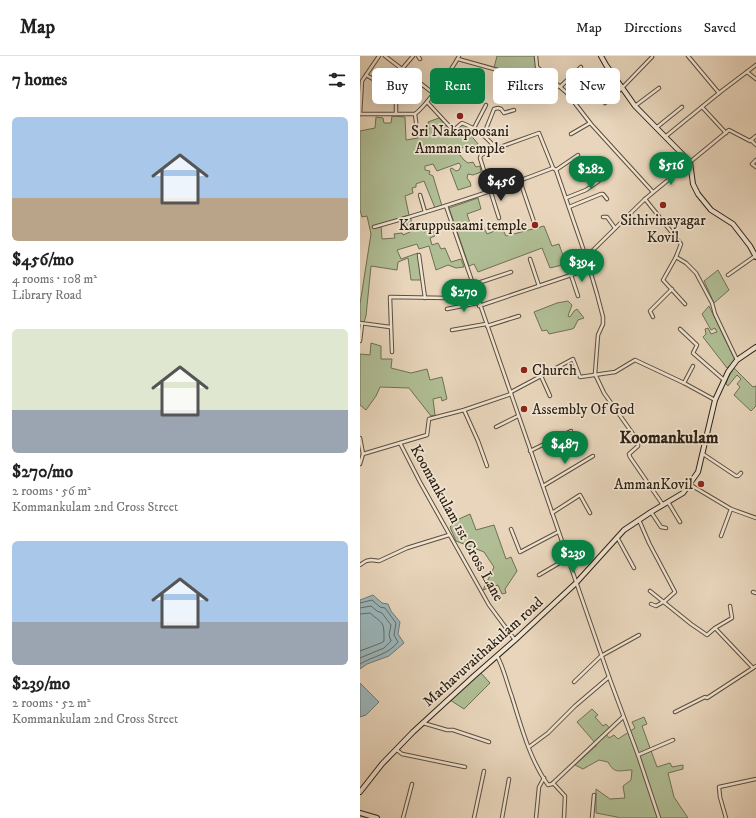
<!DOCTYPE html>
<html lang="en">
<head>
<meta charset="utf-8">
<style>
	body { margin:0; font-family:"IM FELL DW Pica",serif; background:#f2f2f2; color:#222; height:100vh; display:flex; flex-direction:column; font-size:15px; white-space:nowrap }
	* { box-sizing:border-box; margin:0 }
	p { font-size:13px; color:#767676 }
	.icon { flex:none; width:22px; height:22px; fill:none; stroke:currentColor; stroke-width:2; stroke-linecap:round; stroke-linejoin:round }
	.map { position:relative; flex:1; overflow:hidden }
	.sheet { display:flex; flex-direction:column; background:#fff; width:360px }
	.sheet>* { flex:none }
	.banner { position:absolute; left:12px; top:12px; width:324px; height:36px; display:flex; gap:8px }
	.price { position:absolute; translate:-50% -34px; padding:0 9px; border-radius:14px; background:#0b8043; color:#fff; font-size:13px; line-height:26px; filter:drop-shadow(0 1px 2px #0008) }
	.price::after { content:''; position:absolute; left:50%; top:24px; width:12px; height:9px; margin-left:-6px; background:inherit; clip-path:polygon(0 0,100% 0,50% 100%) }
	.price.active { background:#222; color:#fff }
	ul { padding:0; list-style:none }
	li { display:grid; align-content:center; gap:8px; height:212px; padding:0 12px }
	li span { display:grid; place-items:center; height:124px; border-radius:6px; color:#555 }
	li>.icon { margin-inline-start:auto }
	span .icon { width:72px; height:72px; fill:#fffc; stroke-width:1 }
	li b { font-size:17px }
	h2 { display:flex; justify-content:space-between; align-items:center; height:48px; padding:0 12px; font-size:17px }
	.tag { padding:0 14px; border-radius:6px; background:#fff; box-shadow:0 4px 16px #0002; font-size:14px; line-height:36px }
	.tag.active { background:#0b8043; color:#fff }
	header { display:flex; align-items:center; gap:24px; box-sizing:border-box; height:56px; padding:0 20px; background:#fff; border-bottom:1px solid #e0e0e0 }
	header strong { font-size:19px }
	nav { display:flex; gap:22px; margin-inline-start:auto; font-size:14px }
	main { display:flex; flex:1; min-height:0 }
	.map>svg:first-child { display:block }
	.green { fill:#b0be95; stroke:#6f7054 }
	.water { fill:#9bb6ba; stroke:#6f7a77 }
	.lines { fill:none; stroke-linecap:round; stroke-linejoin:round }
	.shore { stroke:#646c66; stroke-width:1 }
	.street-casing { stroke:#5c4e3d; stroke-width:4.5 }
	.secondary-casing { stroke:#2e2113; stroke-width:6 }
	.street { stroke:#f0e4d3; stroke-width:2.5 }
	.secondary { stroke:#f0e4d3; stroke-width:4 }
	.poi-dot { fill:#8f2418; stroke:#f0e4d3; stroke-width:1.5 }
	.labels { text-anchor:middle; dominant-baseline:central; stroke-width:3.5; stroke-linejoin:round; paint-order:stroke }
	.poi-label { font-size:15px; fill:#2e2113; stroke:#f0e4d3 }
	.street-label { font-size:15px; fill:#2e2113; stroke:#f0e4d3 }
	.quarter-label { font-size:17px; font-weight:bold; fill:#2e2113; stroke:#f0e4d3 }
</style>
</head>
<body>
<header>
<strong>Map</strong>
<nav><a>Map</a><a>Directions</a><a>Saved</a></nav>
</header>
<main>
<section class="sheet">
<h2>7 homes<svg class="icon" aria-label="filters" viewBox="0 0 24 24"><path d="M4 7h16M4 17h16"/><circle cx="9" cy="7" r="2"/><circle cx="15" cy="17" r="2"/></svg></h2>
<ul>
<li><span style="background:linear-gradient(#a9c7e8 65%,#b9a48a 0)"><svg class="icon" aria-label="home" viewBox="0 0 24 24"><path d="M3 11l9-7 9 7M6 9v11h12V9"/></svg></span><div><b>$456/mo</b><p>4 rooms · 108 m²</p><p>Library Road</p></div></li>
<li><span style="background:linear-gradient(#dfe7d0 65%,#9aa5b1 0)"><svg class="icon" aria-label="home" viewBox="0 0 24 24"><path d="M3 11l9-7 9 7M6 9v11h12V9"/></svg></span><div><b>$270/mo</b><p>2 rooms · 56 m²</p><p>Kommankulam 2nd Cross Street</p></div></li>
<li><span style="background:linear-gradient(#a9c7e8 65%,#9aa5b1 0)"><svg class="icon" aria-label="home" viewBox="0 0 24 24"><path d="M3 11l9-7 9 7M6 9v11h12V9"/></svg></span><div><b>$239/mo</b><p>2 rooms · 52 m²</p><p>Kommankulam 2nd Cross Street</p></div></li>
</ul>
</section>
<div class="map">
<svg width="396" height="762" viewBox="0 0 396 762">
	<rect width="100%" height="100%" fill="#e8d5bb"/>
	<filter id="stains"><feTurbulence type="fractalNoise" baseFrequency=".005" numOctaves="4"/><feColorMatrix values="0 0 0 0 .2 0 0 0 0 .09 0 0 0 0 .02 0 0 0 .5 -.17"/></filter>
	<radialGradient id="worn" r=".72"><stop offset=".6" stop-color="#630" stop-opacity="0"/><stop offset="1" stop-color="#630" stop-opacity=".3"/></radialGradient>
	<!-- green -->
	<g class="green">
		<path d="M137,0H175L176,13L178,15L166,22L153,17L134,12Z"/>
		<path d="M32,60L45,61L46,84L58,82L57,75L69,73L68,66L79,62L92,76L101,68L113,73L110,78L118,88L110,94L107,90L96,94L104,104L108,107L113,106L116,111L120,110L121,116L113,119L108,118L107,122L110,126L111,130L98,134L90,113L92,112L96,115L99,114L101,110L99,107L77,115L73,108L65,110V114L70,115L69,118L73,120L82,150L75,152L64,125L56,128V131L52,132L53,137L45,140L49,159L21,168L22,183L35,182L34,178L42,177L43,179L50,176L45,164L51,163L52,172L62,169L64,176L73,173L75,180L70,182L72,189L78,187L81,193L85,192L91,206L101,203L104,211L96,212L88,209L76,214L69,190L59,193L57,188L37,194L41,203L58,197L61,224H51L48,202L38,206L37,214L11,210L6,260L0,279V248L11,178L7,160L2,161L0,154V75L15,72L16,61L23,62L24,67H31Z"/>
		<path d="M118,142L121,153L107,158L110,167L116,166L119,174L124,172L127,178L142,172L146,180L184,170L192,190L199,188L206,208L190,212L182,192L118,216L114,208L109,210L89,152Z"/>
		<path d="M358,214L369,234L354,247L344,225Z"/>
		<path d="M208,245L212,249L208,260L210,261L214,255L217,253L224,262L218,264L214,272L212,273L189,278L187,274L182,275L174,256L197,247Z"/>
		<path d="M349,250L375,304L367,312L343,281L346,278L345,273L348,272L351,278L357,276L355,272L351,274L342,258Z"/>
		<path d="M11,287L21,290V303H32L31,312L51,317L67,313L70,324L82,321L87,343L82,345L81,341L73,343L75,359L71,360L49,332L20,331L16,340L6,354L0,349V298L10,299Z"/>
		<path d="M374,312L393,331L396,330V350L391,355L374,339L380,331L377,328L381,323L377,319L368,330L366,328L368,322Z"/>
		<path d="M110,458L116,474L134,469L146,503L151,501L157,515L145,533L146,537L142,538L138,529L123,534L134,511L124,496L96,485L90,471L99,463Z"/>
		<path d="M120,616L130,627L104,653L90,644Z"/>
		<path d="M232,653L238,659L235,661L243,670L246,668L251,674L246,678L249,682L254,679L258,683L275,672L272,666L284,661L287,668L282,670L297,711L310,707L312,711L323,709V713L308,717L314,741L328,762H259L257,761L236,757V733L250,743L265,742L263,730L271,724L272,714C260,714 255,719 248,706L239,704L223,713L215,709L237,689L217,666Z"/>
	</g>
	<!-- water -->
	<g class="water">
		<path d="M13,539L22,547L28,548L31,555L40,566L38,578L44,587L29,600L7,608L0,613V544Z"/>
		<path d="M0,627L19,646L6,659L0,661Z"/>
	</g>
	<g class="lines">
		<!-- shore -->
		<g class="shore">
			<path d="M0,547L12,544L20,551L25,552L36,567L34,579L38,586C28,599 13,600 0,608"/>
			<path d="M0,552L11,550L17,555L22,557L31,569L29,579L31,585L24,592L0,602"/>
			<path d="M0,558L10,557C24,569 24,565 24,585L21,587L0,595"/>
		</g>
		<defs>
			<g id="street">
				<path d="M25,0L73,37"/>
				<path d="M58,0L60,3"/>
				<path d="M176,0L177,11L207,37L231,68L293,136"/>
				<path d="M328,0L359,37"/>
				<path d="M98,3L152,18L167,25L181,15"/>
				<path d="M42,13L53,0"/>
				<path d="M387,16L396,23"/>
				<path d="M6,19L29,32"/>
				<path d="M86,19L113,37"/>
				<path d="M200,31L221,11"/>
				<path d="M36,38V58"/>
				<path d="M186,43L184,37L199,30"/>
				<path d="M48,44L62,29"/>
				<path d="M67,46L92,73H95L102,67C117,73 123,78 134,90L132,94L121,99L120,102L139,162"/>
				<path d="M245,47L262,32L292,1"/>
				<path d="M275,50L299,32"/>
				<path d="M342,51L366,77"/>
				<path d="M0,58H55C66,50 93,12 99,0"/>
				<path d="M0,58L2,25L19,0"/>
				<path d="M55,58L57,74"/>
				<path d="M114,72L126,49"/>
				<path d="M296,72L322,51"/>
				<path d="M124,78L134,53L138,52L141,53L144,57L154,54"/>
				<path d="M211,78L230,67"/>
				<path d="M305,81L359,37L396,9"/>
				<path d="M391,84L396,89"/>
				<path d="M132,94L179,77L193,112L196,114L226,201L237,238L243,261V268L238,279L235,318L244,337L278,385V390L269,398L270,401L303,449"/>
				<path d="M396,104L392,108L396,111"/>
				<path d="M196,114L218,99"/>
				<path d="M160,125L174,166"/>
				<path d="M60,139L65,156"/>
				<path d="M206,142L226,134L239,125"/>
				<path d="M285,143L321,188L316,201L326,207L336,217L352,247L355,258L377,304"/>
				<path d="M86,150L249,621L278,699L313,684"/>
				<path d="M209,151L241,138H243L247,143"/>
				<path d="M243,161H247L255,172"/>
				<path d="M14,171C75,154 134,135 193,112"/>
				<path d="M59,199L65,242"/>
				<path d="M226,201L285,143L369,74L390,85L396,80"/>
				<path d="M316,201L303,224L325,248"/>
				<path d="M170,203L179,230"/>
				<path d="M211,219L218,240"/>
				<path d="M368,219L395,200"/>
				<path d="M112,229L151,216"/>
				<path d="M119,250L229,213"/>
				<path d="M87,253L118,247"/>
				<path d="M293,261L290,255L312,233"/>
				<path d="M0,267L30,271"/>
				<path d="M127,270L159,260"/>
				<path d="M320,273L337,289L333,297L364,324"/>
				<path d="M92,274L126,268"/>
				<path d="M0,285L2,268"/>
				<path d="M32,296L30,241L87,242L115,239"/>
				<path d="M181,320L190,340"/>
				<path d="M324,327L333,310"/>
				<path d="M151,336L213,303L220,321L255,316L275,304L324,327L355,344"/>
				<path d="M151,338L104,354L69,363L67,379L40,387L60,426L129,549L155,584"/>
				<path d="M104,354L118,385L127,410"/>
				<path d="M136,371L158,360"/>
				<path d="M0,382L3,398L0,408"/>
				<path d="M170,395L211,375"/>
				<path d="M3,398L40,387"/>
				<path d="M343,398L376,420H378L381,417"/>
				<path d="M329,428L371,453L396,462"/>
				<path d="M183,430L233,400"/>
				<path d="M308,446L320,466"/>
				<path d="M291,456L301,471L306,472"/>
				<path d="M192,457L220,439L230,457"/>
				<path d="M279,464L289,487L315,536L305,545L296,550L291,548"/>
				<path d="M151,473L160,496L198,476"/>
				<path d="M361,480L371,453"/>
				<path d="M257,481L274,512"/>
				<path d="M0,509L6,505L11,504L19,505L47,492L89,479"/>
				<path d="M179,519L208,502"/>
				<path d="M290,535L331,568L347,579L355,572L393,612L396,610"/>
				<path d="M393,536L396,537"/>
				<path d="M355,572L372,562L370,550"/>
				<path d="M137,600C144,612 147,628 152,641C161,670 170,704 188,729L192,728L263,661"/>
				<path d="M214,626L241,600L279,579"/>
				<path d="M315,656L345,641L347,642L393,612"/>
				<path d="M63,667L87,674H93L129,686"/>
				<path d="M169,691L188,677L215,650L249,621"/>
				<path d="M37,694L42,698L105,711"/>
				<path d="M278,699L299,762"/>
				<path d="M193,727L205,740L204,762"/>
				<path d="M43,762L52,728"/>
				<path d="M114,762L124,715"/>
				<path d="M142,762L149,723"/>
				<path d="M176,762L179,731L184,722"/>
				<path d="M232,762L234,739"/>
				<path d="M366,762L360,741L359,731L396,723"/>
			</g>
			<g id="secondary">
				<path d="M241,0L246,9L275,50L330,106L333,128L338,138L351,154L373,168L390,190L396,201"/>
				<path d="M0,736L22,708L53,676L114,620L155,584L216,527L264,474L291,456L323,437L338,416L355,344L368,316L377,304L396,291"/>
				<path d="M0,757L17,762"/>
			</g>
		</defs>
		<!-- street casing -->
		<use href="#street" class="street-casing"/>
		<!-- secondary casing -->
		<use href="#secondary" class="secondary-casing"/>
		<!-- street -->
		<use href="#street" class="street"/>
		<!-- secondary -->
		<use href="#secondary" class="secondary"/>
	</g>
	<!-- markers -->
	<g class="poi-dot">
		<circle cx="100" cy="60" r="4"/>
		<circle cx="303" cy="149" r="4"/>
		<circle cx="175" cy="169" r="4"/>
		<circle cx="164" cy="314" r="4"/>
		<circle cx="164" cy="353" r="4"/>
		<circle cx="341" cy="428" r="4"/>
	</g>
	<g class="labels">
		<!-- poi labels -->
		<g class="poi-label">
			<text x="100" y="75">Sri Nakapoosani<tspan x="100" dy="17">Amman temple</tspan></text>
			<text x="303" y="164">Sithivinayagar<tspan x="303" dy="17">Kovil</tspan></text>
			<text x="167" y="169" text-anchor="end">Karuppusaami temple</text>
			<text x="172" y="314" text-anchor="start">Church</text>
			<text x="172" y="353" text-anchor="start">Assembly Of God</text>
			<text x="333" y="428" text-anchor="end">AmmanKovil</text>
		</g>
		<!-- street labels -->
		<g class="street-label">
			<text transform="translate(97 467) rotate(61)">Koomankulam 1st Cross Lane</text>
			<text transform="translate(123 596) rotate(-42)">Mathavuvaithakulam road</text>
		</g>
		<!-- quarter labels -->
		<g class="quarter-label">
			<text x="309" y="382">Koomankulam</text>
		</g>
	</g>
	<rect width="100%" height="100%" filter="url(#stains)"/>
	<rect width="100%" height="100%" fill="url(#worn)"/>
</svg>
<b class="price" style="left:311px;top:130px">$516</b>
<b class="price" style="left:231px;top:134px">$282</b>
<b class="price active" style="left:141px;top:146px">$456</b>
<b class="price" style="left:222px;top:227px">$394</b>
<b class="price" style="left:104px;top:257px">$270</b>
<b class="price" style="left:205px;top:409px">$487</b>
<b class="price" style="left:213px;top:518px">$239</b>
<div class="banner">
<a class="tag">Buy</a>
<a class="tag active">Rent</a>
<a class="tag">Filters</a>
<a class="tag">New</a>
</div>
</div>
</main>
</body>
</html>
